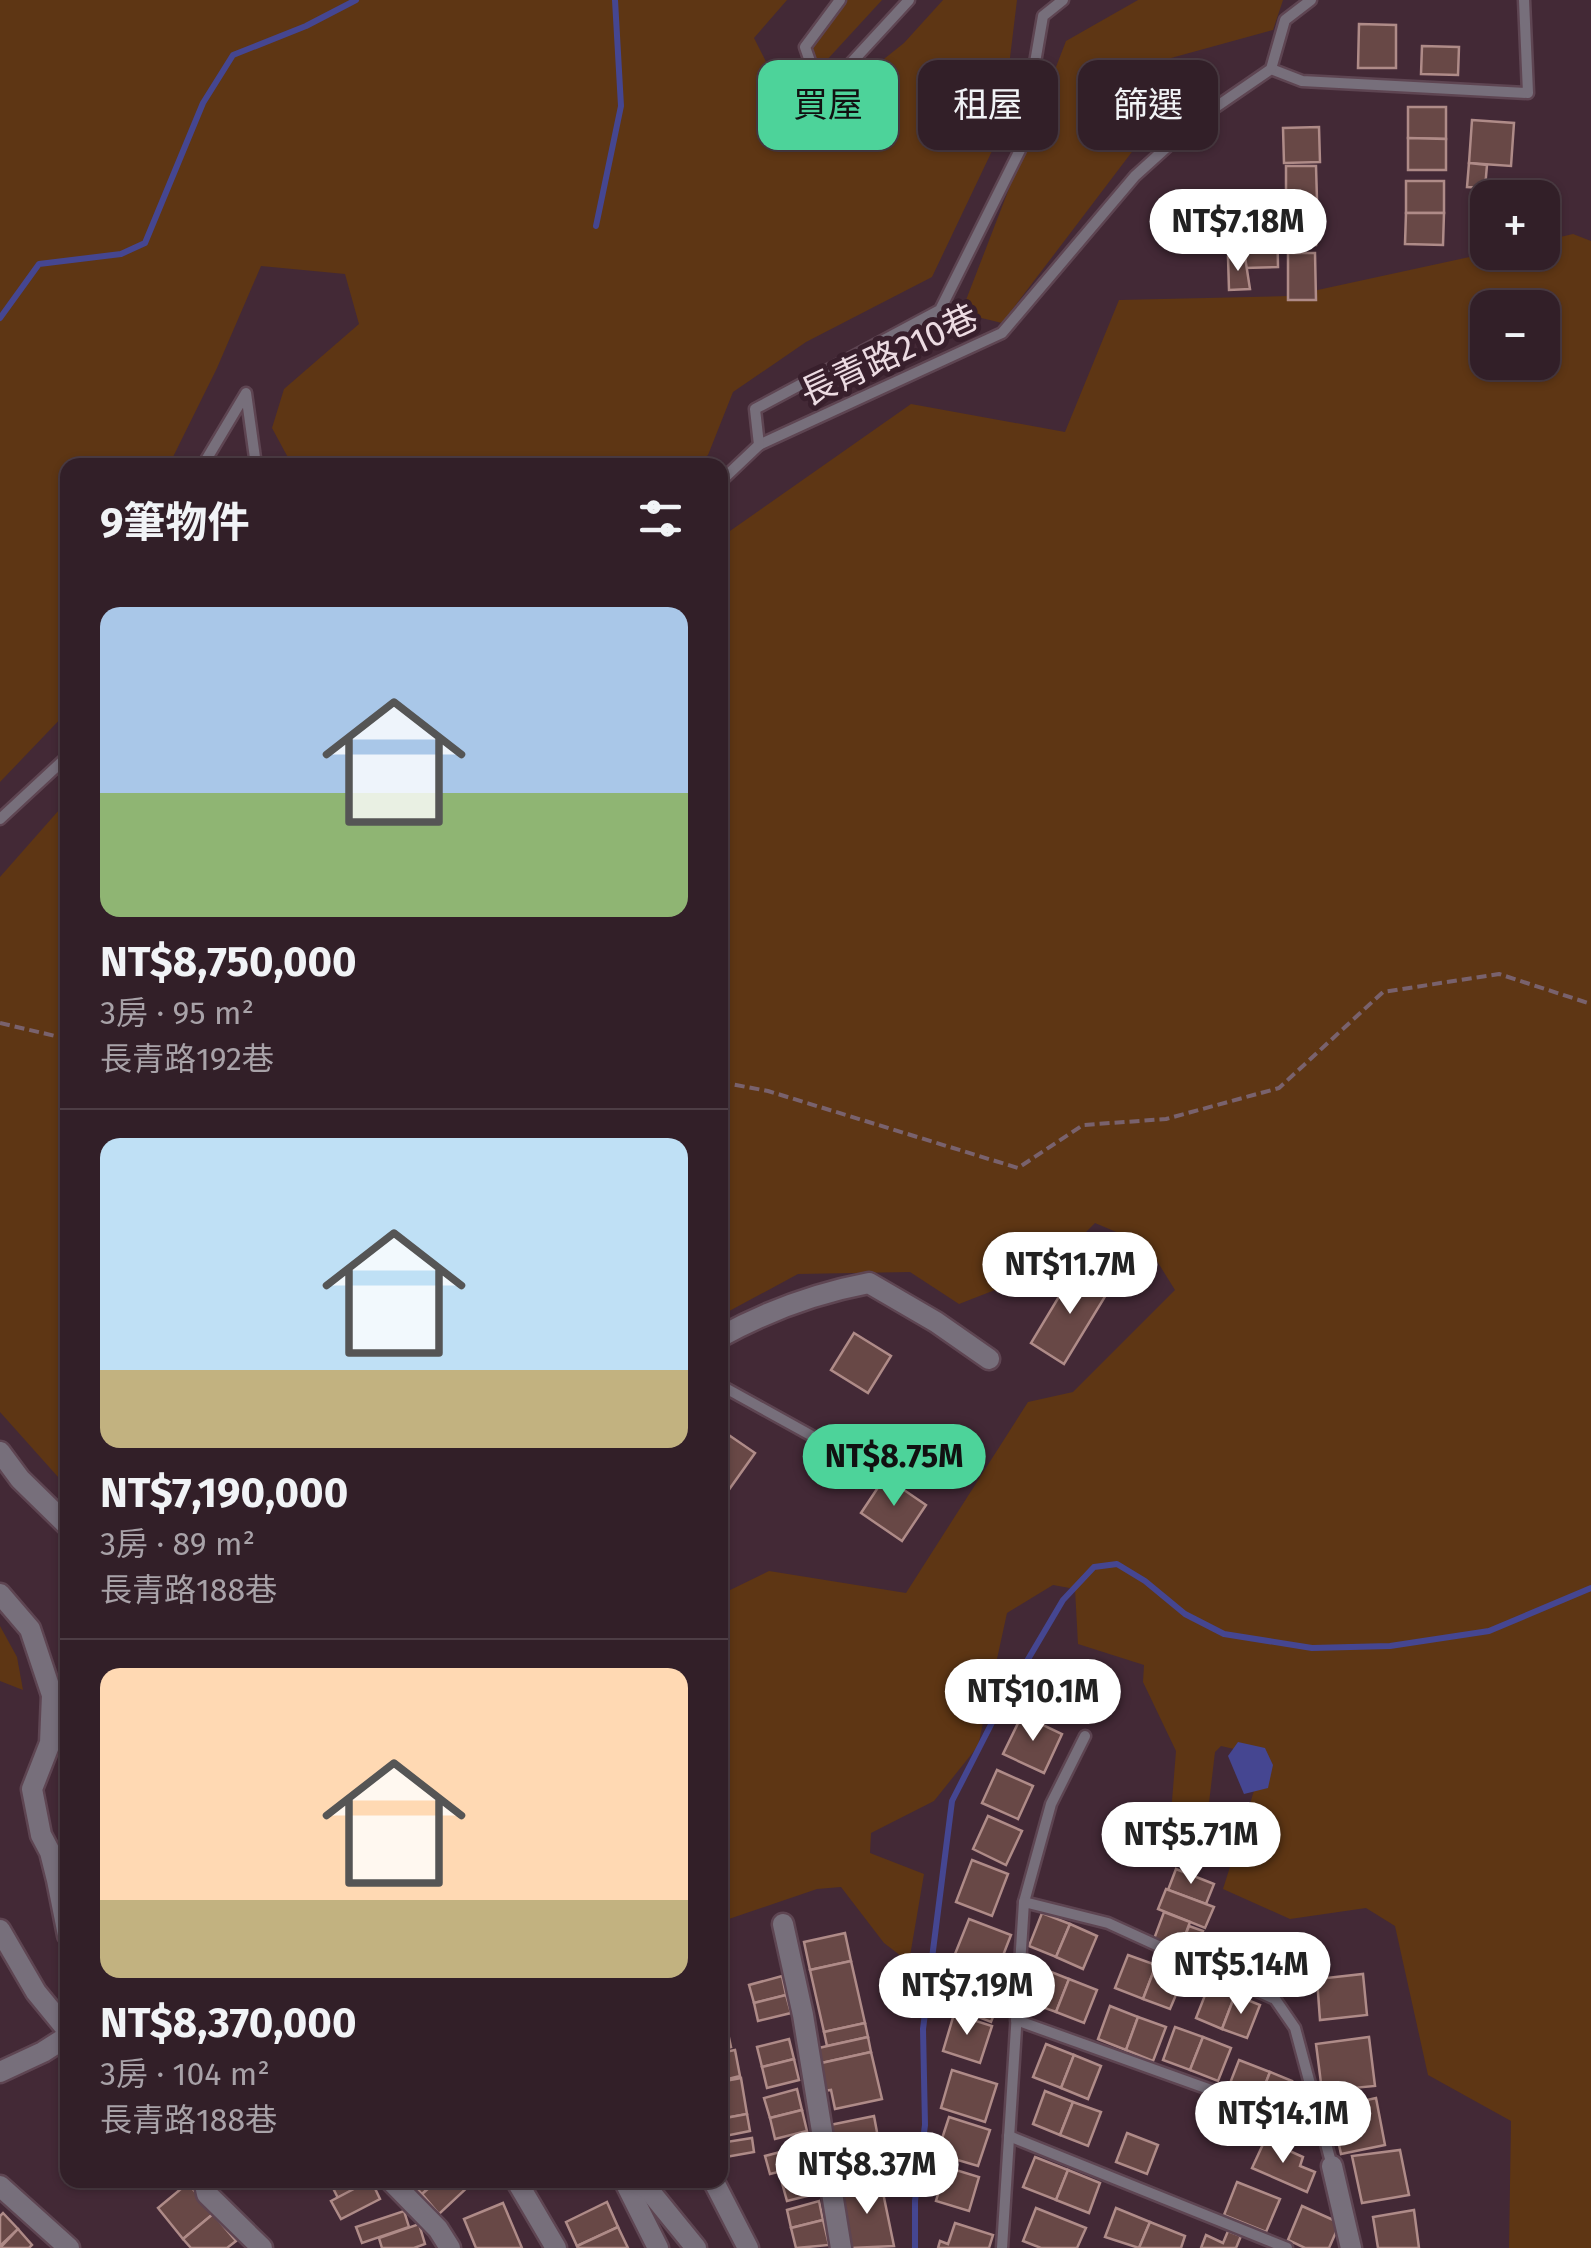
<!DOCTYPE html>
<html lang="zh-TW">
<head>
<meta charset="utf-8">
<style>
	body { margin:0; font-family:"Fira Sans","Noto Sans TC",sans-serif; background:#3a2730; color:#f1f3f6; height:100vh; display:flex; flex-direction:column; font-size:38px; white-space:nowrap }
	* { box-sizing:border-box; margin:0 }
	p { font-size:32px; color:#a8a2a8 }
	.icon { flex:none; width:55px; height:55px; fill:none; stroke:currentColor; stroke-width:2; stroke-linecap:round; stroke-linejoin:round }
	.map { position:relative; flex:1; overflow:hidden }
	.sheet { position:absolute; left:60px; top:458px; width:668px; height:1730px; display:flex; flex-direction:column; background:#321f28; border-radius:20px; box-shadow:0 2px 8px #0004,0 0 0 2px #4d3d45 }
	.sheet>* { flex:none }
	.top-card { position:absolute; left:758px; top:60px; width:682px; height:90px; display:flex; gap:20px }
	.tools { position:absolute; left:1470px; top:180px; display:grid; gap:20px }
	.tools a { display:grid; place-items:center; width:90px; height:90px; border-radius:20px; background:#321f28; box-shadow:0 2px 8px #0004,0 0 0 2px #4d3d45; font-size:50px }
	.price { position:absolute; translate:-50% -85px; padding:0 22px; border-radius:35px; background:#fff; color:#222; font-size:32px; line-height:65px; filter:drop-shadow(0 2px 5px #0008) }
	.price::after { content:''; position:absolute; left:50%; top:60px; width:30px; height:22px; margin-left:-15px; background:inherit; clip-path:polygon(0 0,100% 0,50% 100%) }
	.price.active { background:#4dd39a; color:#111 }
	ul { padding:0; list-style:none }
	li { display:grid; align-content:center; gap:20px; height:530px; padding:0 40px }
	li+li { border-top:2px solid #4d3d45 }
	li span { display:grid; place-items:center; height:310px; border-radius:20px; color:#555 }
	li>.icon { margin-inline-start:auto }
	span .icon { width:180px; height:180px; fill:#fffc; stroke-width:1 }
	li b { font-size:42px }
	h2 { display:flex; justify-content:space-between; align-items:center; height:120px; padding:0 40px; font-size:42px }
	.pill { padding:0 35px; border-radius:20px; background:#321f28; box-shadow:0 2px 8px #0004,0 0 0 2px #4d3d45; font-size:35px; line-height:90px }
	.pill.active { background:#4dd39a; color:#111 }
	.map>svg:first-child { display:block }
	.green { fill:#5e3614; fill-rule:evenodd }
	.water { fill:#454691 }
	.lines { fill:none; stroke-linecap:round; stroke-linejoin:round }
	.stream { stroke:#454691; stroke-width:6 }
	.building { fill:#684846; stroke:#af8b88; stroke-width:2.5 }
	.service-casing { stroke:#5e4552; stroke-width:15 }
	.minor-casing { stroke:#5e4552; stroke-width:25 }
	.tertiary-casing { stroke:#5e4552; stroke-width:25 }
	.path { stroke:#79626d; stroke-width:4; stroke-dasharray:10 5; stroke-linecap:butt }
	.service { stroke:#776f7b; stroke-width:10 }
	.minor { stroke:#776f7b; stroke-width:20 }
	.tertiary { stroke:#776f7b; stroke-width:20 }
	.labels { text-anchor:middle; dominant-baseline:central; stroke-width:10; stroke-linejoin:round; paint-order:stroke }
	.street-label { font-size:35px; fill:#ecdbe2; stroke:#381f2c }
</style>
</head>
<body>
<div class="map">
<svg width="1591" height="2248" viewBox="0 0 1591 2248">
	<rect width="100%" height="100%" fill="#432936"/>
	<!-- green -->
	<g class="green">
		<path d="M0,0H787L754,38L799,127L904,43L943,0H1017L1001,132L932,277L806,342L733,392L708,455L693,465H292L272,428L284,389L359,324L345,274L261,266L217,368L169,465H68L67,712L0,782Z"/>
		<path d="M840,0H882L825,62L801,59Z"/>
		<path d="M1138,0H1283L1273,30L1131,69L1144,136L1002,323L961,313L1066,41Z"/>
		<path d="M1573,234L1591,241V2248H1509L1511,2121L1428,2075L1395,1926L1366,1908L1290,1919L1223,1889L1265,1756L1221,1746L1215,1752L1209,1803L1170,1826L1176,1751L1143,1682L1144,1665L1078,1644L1075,1589L1053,1585L1007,1613L978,1746L934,1801L871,1833L870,1853L924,1874L909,1962L884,1943L841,1887L817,1889L720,1922V1595L769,1571L906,1593L1028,1402L1073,1392L1175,1290L1147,1245L1095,1223L1049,1269L959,1304L910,1272L798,1274L720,1316V538L911,404L1065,432L1119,300L1290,296L1488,253L1542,252L1543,241ZM1488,308H1542V362H1488Z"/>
		<path d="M67,801V1487L0,1412V877Z"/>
		<path d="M0,1626L17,1657L23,1690L0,1681Z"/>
	</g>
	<!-- water -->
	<path class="water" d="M1238,1742L1265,1748L1273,1765L1268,1788L1244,1794L1228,1756Z"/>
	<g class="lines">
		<!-- stream -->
		<g class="stream">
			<path d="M596,226L621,106L615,0"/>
			<path d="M0,318L39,264L121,254L145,243L203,103L233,55L306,26L356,0"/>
			<path d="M915,2248V2201L925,2125L923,2029L952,1801L1001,1705L1063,1600L1094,1567L1117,1564L1145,1581L1185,1614L1224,1634L1312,1648L1390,1646L1489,1631L1591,1588"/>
		</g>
	</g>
	<!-- building -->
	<g class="building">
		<path d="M1359,24L1396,25V68H1358Z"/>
		<path d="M1422,46L1459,47L1458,75L1421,74Z"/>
		<path d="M1408,107H1446V139L1408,138Z"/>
		<path d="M1472,120L1514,123L1511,166L1469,163Z"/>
		<path d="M1319,127L1320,162L1284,163L1283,128Z"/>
		<path d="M1408,138L1446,139V170H1408Z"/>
		<path d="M1469,163L1487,165L1485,188L1467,187Z"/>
		<path d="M1286,166H1316L1317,200H1286Z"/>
		<rect x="1406" y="181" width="38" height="32"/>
		<path d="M1316,204V245L1288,246L1287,205Z"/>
		<path d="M1406,213H1444L1443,245L1405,244Z"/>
		<path d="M1277,215L1278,267L1245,268V257H1231L1230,235L1245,234V216Z"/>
		<path d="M1288,253H1315L1316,300H1288Z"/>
		<path d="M1228,257H1245L1250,289L1229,290Z"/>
		<path d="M1075,1270L1109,1290L1064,1364L1031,1343Z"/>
		<path d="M854,1333L891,1356L868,1393L831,1370Z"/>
		<path d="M720,1429L755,1453L728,1491L720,1486Z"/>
		<path d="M885,1477L926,1505L902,1541L861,1513Z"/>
		<path d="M1022,1715L1062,1734L1044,1773L1003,1754Z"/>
		<path d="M997,1770L1033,1786L1018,1819L982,1803Z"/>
		<path d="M988,1816L1022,1831L1006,1865L973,1849Z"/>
		<path d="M972,1860L1008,1874L992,1916L956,1902Z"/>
		<path d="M1176,1869L1214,1884L1206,1904L1168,1890Z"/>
		<path d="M1166,1889L1214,1907L1205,1928L1158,1909Z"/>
		<path d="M1164,1912L1190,1922L1177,1957L1151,1947Z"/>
		<path d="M1042,1913L1070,1924L1056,1957L1029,1946Z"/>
		<path d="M969,1919L1011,1935L995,1976L953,1959Z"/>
		<path d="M1070,1924L1097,1936L1083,1969L1056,1957Z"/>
		<path d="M1189,1926L1203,1931L1193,1957L1179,1952Z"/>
		<path d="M845,1933L851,1961L810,1970L804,1942Z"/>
		<path d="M1128,1955L1156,1965L1143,1999L1115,1988Z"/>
		<path d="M851,1961L865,2023L824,2032L810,1970Z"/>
		<path d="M1156,1965L1184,1976L1170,2009L1143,1999Z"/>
		<path d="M1041,1968L1069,1979L1056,2012L1028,2002Z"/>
		<path d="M1363,1974L1367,2015L1320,2020L1317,1979Z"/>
		<path d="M966,1975L1004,1989L991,2022L953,2007Z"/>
		<path d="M782,1976L786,1995L754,2003L749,1985Z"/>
		<path d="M1069,1979L1097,1990L1084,2023L1056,2012Z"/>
		<path d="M1209,1985L1235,1995L1222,2029L1196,2018Z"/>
		<path d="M786,1995L791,2013L758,2021L754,2003Z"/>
		<path d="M1235,1995L1260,2005L1247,2038L1222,2029Z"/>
		<path d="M1110,2006L1138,2017L1126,2050L1098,2039Z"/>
		<path d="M954,2014L992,2026L980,2063L943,2051Z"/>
		<path d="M1138,2017L1166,2027L1153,2061L1126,2050Z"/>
		<path d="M725,2019L731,2047L720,2050V2020Z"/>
		<path d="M865,2023L868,2037L827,2046L824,2032Z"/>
		<path d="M1175,2027L1203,2037L1190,2070L1163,2060Z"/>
		<path d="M868,2037L871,2052L817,2064L814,2049Z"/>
		<path d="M1203,2037L1231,2048L1218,2081L1190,2070Z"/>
		<path d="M1369,2037L1375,2086L1322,2091L1316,2044Z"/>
		<path d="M789,2039L794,2059L762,2067L757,2047Z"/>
		<path d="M1046,2044L1074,2055L1061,2088L1033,2077Z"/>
		<path d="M735,2050L740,2076L720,2081V2053Z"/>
		<path d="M871,2052L882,2099L835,2109L831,2090L823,2091L817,2064Z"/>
		<path d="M1074,2055L1101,2066L1088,2099L1061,2088Z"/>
		<path d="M794,2059L799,2080L767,2088L762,2067Z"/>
		<path d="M1239,2060L1270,2072L1258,2103L1227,2091Z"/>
		<path d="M952,2070L997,2084L985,2122L941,2108Z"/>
		<path d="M1270,2072L1292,2081L1280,2111L1258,2103Z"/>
		<path d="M741,2078L747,2114L720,2119V2082Z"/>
		<path d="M797,2089L802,2110L770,2118L764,2098Z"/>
		<path d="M1045,2091L1073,2102L1060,2135L1033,2124Z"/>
		<path d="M1376,2098L1385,2145L1341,2154L1331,2108Z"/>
		<path d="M1073,2102L1101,2112L1088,2146L1060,2135Z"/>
		<path d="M802,2110L807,2131L775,2139L770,2118Z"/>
		<path d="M747,2114L750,2131L720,2137V2119Z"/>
		<path d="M874,2116L882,2159L833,2169L825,2126Z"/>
		<path d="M949,2117L990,2130L978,2166L937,2154Z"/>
		<path d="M1127,2133L1158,2145L1147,2174L1116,2162Z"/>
		<path d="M752,2138L754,2152L720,2158V2143Z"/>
		<path d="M1265,2140L1303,2157L1300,2166L1315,2172L1307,2192L1252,2168Z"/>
		<path d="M811,2144L815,2163L770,2174L765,2156Z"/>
		<path d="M1400,2150L1409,2195L1362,2203L1352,2156Z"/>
		<path d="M1035,2157L1068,2170L1056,2200L1023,2187Z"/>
		<path d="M815,2163L823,2192L787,2201L779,2172Z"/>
		<path d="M946,2167L979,2177L969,2211L936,2201Z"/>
		<path d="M1068,2170L1100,2183L1089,2213L1056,2200Z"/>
		<path d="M329,2180H363L365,2183L338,2198Z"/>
		<path d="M371,2180L380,2199L341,2219L331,2201Z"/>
		<path d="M409,2180H438L422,2194Z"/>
		<path d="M438,2180H466L470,2185L439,2214L422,2194Z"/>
		<path d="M1237,2182L1280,2199L1266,2232L1224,2215Z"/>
		<path d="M188,2183L213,2214L183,2239L158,2208Z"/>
		<path d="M881,2183L894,2246L851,2248L840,2192Z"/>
		<path d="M819,2201L823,2220L791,2228L787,2210Z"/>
		<path d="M607,2202L618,2227L577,2246L566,2222Z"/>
		<path d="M503,2203L522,2248H476L464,2219Z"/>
		<path d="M1302,2206L1340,2223L1329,2248H1305L1288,2240Z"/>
		<path d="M1036,2208L1086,2228L1077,2248H1041L1023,2241Z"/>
		<path d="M1116,2208L1150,2222L1139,2248L1105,2237Z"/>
		<path d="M1414,2210L1419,2248H1378L1373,2217Z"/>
		<path d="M404,2211L409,2227L362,2243L356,2227Z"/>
		<path d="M3,2213L18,2229L0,2246V2216Z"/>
		<path d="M213,2214L236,2241L227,2248H191L183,2239Z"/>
		<path d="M823,2220L829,2245L796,2248L791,2228Z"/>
		<path d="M1150,2222L1185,2236L1181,2248H1139Z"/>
		<path d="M955,2223L993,2235L989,2248H938L940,2241L948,2244Z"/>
		<path d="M419,2224L425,2244L414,2248H382L379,2238Z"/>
		<path d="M618,2227L628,2248H578L577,2246Z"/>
		<path d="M18,2229L32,2245L29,2248H0Z"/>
		<path d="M1228,2231L1241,2236L1236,2248H1201L1206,2235L1223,2243Z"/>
	</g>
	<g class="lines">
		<defs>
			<g id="service">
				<path d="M840,0L805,47L820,90L839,76L909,0"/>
				<path d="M1271,69L1302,81L1528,93L1524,0"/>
				<path d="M759,445L1002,333L1135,176L1197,120L1271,69L1285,20L1311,0"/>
				<path d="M203,465L246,393L256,465"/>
				<path d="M720,482L759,445L755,409L940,310L1020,150L1043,16L1063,0"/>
				<path d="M0,819L68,756"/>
				<path d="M720,1385L823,1442"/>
				<path d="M1024,1902L1051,1804L1085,1736"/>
				<path d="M1016,2020L1320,2129"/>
				<path d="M1009,2136L1287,2248"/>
				<path d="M1002,2248L1024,1902L1108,1923L1275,1999L1295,2028L1332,2166"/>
			</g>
			<g id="minor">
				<path d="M720,1337C767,1311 816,1293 869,1283L936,1322L989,1359"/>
				<path d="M52,1695L68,1720"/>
				<path d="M783,1924L803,2015L841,2248"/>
				<path d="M0,1930L36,1992L68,2031"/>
				<path d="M1332,2166L1351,2248"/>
				<path d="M204,2180L207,2194L262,2248"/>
				<path d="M390,2180L438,2229L450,2248"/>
				<path d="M516,2180L556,2248"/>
				<path d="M624,2180L658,2248"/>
				<path d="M713,2180L748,2248"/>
				<path d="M0,2186L69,2248"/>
			</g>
			<g id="tertiary">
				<path d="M0,1452L20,1479L68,1526"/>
				<path d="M0,1594L30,1629L52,1695L50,1743L32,1789L41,1835L50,1852L57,1880L68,1935"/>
				<path d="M0,2072L43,2052L68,2036"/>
				<path d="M629,2180L648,2189L696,2248"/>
			</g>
		</defs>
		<!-- service casing -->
		<use href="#service" class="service-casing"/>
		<!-- minor casing -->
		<use href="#minor" class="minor-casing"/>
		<!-- tertiary casing -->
		<use href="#tertiary" class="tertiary-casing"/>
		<!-- path -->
		<g class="path">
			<path d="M0,1023L68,1039"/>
			<path d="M720,1082L768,1091L1018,1168L1083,1125L1166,1119L1279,1088L1383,992L1499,974L1591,1004"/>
		</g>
		<!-- service -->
		<use href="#service" class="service"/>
		<!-- minor -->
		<use href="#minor" class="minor"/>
		<!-- tertiary -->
		<use href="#tertiary" class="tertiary"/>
	</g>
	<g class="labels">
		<!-- street labels -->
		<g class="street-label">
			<text transform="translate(889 355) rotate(-25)">長青路210巷</text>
		</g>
	</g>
</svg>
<div class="tools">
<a>+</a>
<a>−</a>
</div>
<b class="price" style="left:1238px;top:274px">NT$7.18M</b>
<b class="price" style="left:1070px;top:1317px">NT$11.7M</b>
<b class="price active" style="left:894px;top:1509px">NT$8.75M</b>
<b class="price" style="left:1033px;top:1744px">NT$10.1M</b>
<b class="price" style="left:1191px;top:1887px">NT$5.71M</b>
<b class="price" style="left:1241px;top:2017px">NT$5.14M</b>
<b class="price" style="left:967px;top:2038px">NT$7.19M</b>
<b class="price" style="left:1283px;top:2166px">NT$14.1M</b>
<b class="price" style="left:867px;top:2217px">NT$8.37M</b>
<div class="top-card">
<a class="pill active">買屋</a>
<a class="pill">租屋</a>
<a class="pill">篩選</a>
</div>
<section class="sheet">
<h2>9筆物件<svg class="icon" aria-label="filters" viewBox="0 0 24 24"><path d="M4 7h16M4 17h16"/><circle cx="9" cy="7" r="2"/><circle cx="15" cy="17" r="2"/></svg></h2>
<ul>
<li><span style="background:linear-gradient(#a9c7e8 60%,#8fb573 0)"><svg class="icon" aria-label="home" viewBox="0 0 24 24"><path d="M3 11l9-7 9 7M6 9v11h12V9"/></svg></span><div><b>NT$8,750,000</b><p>3房 · 95 m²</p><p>長青路192巷</p></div></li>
<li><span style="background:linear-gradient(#bfe0f5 75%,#c2b280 0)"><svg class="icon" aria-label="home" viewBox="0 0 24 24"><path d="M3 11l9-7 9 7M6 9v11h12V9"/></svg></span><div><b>NT$7,190,000</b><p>3房 · 89 m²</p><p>長青路188巷</p></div></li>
<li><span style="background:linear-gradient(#ffd9b3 75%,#c2b280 0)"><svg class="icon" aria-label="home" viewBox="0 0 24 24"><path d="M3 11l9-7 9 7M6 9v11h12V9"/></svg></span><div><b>NT$8,370,000</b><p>3房 · 104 m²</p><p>長青路188巷</p></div></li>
</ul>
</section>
</div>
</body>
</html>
